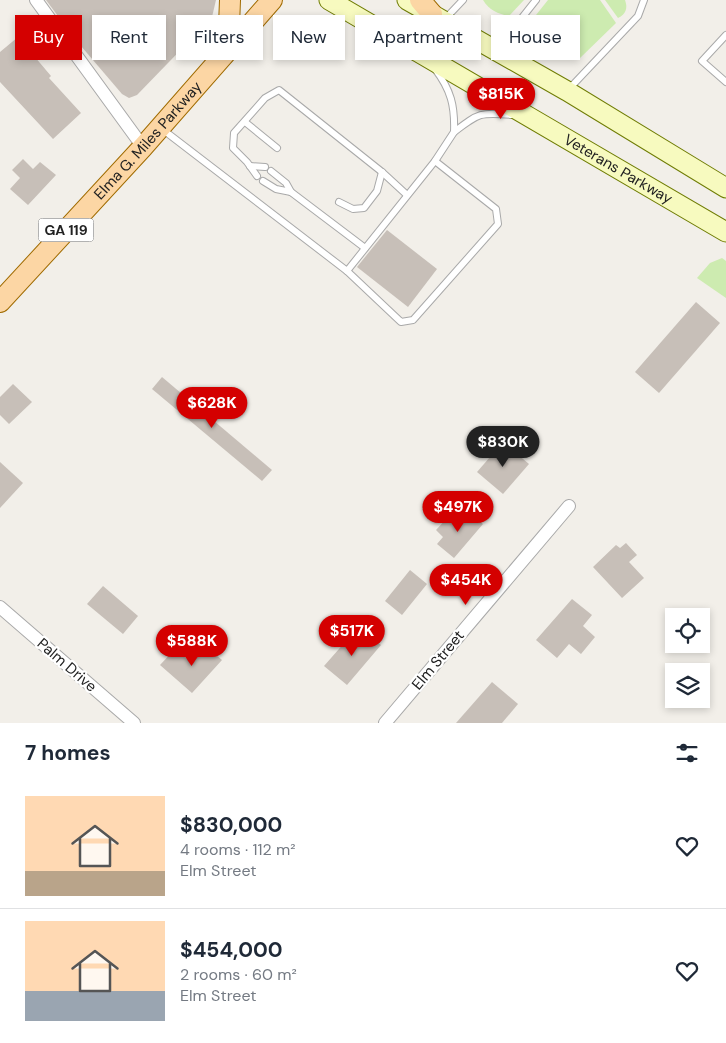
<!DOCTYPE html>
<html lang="en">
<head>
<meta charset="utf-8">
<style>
	body { margin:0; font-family:"DM Sans",sans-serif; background:#f6f6f7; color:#1f2937; height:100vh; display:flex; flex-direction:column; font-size:19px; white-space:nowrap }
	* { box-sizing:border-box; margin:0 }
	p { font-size:16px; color:#747a83 }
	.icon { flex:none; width:28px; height:28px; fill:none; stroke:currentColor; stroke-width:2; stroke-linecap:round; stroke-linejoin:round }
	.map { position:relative; height:723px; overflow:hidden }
	.details { display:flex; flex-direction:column; background:#fff; flex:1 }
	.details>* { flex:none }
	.banner { position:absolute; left:15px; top:15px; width:696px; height:45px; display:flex; gap:10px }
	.buttons { position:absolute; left:665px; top:608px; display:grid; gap:10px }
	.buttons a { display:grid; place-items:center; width:45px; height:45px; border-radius:0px; background:#fff; box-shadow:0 2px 8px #0003; font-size:25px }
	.price { position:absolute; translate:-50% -42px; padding:0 11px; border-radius:18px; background:#d40000; color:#fff; font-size:16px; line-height:32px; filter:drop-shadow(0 1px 2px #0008) }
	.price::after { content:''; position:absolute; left:50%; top:30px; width:15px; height:11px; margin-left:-8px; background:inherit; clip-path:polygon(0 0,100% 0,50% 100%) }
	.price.on { background:#222; color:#fff }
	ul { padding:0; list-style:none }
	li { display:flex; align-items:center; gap:15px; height:125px; padding:0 25px }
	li+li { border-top:1px solid #e0e1e3 }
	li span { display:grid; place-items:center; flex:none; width:140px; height:100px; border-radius:0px; color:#555 }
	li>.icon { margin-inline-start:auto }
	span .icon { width:60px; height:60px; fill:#fffc; stroke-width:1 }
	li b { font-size:21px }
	h2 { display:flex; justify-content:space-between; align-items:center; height:60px; padding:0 25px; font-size:21px }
	.chip { padding:0 18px; border-radius:0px; background:#fff; box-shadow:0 2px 8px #0003; font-size:18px; line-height:45px }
	.chip.on { background:#d40000; color:#fff }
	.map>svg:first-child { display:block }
	.grass { fill:#cdebb0 }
	.building { fill:#c7bfb8 }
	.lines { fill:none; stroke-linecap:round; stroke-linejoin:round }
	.service-casing { stroke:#a9a9a9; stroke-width:8 }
	.minor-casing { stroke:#a9a9a9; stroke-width:14 }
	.secondary-casing { stroke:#707d05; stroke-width:21 }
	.primary-casing { stroke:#a06b00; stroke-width:22 }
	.service { stroke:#fff; stroke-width:6 }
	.minor { stroke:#fff; stroke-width:12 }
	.secondary { stroke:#f7fabf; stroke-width:19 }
	.primary { stroke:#fcd6a4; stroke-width:20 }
	.labels { text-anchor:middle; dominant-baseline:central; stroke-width:4.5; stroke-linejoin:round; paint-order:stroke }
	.shield { fill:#fff; stroke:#646464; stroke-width:1 }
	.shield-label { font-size:14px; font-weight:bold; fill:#222 }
	.street-label { font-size:15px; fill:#222; stroke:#fff }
</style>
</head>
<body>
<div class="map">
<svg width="726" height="723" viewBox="0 0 726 723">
	<rect width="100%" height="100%" fill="#f2efe9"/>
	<!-- grass -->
	<g class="grass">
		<path d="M483,0H524L509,16C498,14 489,10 483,0Z"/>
		<path d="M548,0H600L616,23L579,59L545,41L533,31L536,15Z"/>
		<path d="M605,0H625C628,8 626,14 618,18Z"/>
		<path d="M722,258L726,261V298L697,278L710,263Z"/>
	</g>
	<!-- building -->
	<g class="building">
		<path d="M46,0H216L212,17L198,32L137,95L129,98L122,94L75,39Z"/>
		<path d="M18,37L51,76L49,78L81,113L53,139L0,82V52Z"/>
		<path d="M23,159L33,169L40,162L56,175L28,205L10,189L20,178L12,170Z"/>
		<path d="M387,230L437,269L408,307L357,267Z"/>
		<path d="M696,302L720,323L659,393L635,372Z"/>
		<path d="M162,377L272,470L262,481L152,389Z"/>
		<path d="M13,384L32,402L9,424L0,415V397Z"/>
		<path d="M503,442L529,464L503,494L477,472Z"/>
		<path d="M0,462L23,483L0,508Z"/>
		<path d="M465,510L483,524L454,558L437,544L443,537L436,530L449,516L455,521Z"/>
		<path d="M626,543L637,555L629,562L644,578L622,598L593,567L616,545L620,548Z"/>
		<path d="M410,570L427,584L402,615L385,601Z"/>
		<path d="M103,586L138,616L123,634L87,604Z"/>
		<path d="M572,599L592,615L583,626L595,637L581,654L569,644L557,658L536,640Z"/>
		<path d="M363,630L381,645L347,685L324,666L346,641L351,645Z"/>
		<path d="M203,644L222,660L192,693L160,665L175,649L188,660Z"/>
		<path d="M492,682L518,704L502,723H456Z"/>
	</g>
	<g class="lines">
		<defs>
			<g id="service">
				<path d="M445,19L463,0"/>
				<path d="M726,35L702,61L726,82"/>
				<path d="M499,50L513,29L536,0"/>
				<path d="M435,69C451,90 455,106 454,132C479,113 480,112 512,115"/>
				<path d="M568,90L638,16L644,0"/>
				<path d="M245,122L277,148"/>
				<path d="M162,129L347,271L435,161L454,132"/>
				<path d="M250,166L265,167"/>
				<path d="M271,171L286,183L291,192"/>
				<path d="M257,176L247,162L233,148L234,133L265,98L279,90L382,172L407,195"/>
				<path d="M263,181L276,189L291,192L365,248"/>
				<path d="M339,202L353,209L364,208L377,191L382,172"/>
				<path d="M347,271L401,322L413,320L498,224L496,209L435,161"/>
			</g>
			<g id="minor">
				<path d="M36,0L143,147"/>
				<path d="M0,607L134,723"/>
				<path d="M385,723L569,506"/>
			</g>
			<g id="secondary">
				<path id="s1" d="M329,0L726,232"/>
				<path d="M407,0L567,91L726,188"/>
			</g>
			<g id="primary">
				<path d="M420,0L432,14"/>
				<path d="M224,54L229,26L230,0"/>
				<path id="s2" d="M0,302L143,147L272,0"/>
			</g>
		</defs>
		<!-- service casing -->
		<use href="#service" class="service-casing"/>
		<!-- minor casing -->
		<use href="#minor" class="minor-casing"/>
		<!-- secondary casing -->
		<use href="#secondary" class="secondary-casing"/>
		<!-- primary casing -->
		<use href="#primary" class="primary-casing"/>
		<!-- service -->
		<use href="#service" class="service"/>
		<!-- minor -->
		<use href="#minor" class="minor"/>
		<!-- secondary -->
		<use href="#secondary" class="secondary"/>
		<!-- primary -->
		<use href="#primary" class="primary"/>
	</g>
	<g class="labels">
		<!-- shield labels -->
		<rect class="shield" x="38.5" y="218.5" width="55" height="23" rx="4"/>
		<g class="shield-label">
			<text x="66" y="230">GA 119</text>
		</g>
		<!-- street labels -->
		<g class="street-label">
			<text stroke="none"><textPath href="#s2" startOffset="219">Elma G. Miles Parkway</textPath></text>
			<text stroke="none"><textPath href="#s1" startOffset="335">Veterans Parkway</textPath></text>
			<text transform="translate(438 660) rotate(-50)">Elm Street</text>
			<text transform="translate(67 665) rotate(41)">Palm Drive</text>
		</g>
	</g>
</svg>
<div class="buttons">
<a><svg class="icon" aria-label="locate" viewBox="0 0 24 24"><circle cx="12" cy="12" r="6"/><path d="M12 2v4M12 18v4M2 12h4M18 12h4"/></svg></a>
<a><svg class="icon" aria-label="layers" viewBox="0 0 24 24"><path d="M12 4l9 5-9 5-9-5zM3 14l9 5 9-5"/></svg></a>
</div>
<b class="price" style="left:501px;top:120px">$815K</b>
<b class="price" style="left:212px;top:429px">$628K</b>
<b class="price on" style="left:503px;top:468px">$830K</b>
<b class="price" style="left:458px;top:533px">$497K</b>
<b class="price" style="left:466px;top:606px">$454K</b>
<b class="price" style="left:352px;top:657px">$517K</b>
<b class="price" style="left:192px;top:667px">$588K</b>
<div class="banner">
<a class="chip on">Buy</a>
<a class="chip">Rent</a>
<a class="chip">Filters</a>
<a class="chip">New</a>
<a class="chip">Apartment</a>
<a class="chip">House</a>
</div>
</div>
<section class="details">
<h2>7 homes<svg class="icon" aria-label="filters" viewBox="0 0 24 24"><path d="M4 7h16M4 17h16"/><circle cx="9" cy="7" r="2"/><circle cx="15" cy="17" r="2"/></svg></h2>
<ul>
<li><span style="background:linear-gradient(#ffd9b3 75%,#b9a48a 0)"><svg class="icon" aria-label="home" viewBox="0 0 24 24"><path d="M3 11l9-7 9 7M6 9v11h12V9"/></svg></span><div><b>$830,000</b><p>4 rooms · 112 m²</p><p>Elm Street</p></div><svg class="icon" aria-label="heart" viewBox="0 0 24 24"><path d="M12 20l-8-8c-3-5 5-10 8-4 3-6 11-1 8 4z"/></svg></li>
<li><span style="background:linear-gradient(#ffd9b3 70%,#9aa5b1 0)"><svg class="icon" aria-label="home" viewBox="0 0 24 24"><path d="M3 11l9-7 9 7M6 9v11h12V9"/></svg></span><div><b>$454,000</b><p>2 rooms · 60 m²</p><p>Elm Street</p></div><svg class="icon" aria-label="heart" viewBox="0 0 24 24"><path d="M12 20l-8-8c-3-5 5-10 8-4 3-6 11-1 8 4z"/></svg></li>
</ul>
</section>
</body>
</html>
